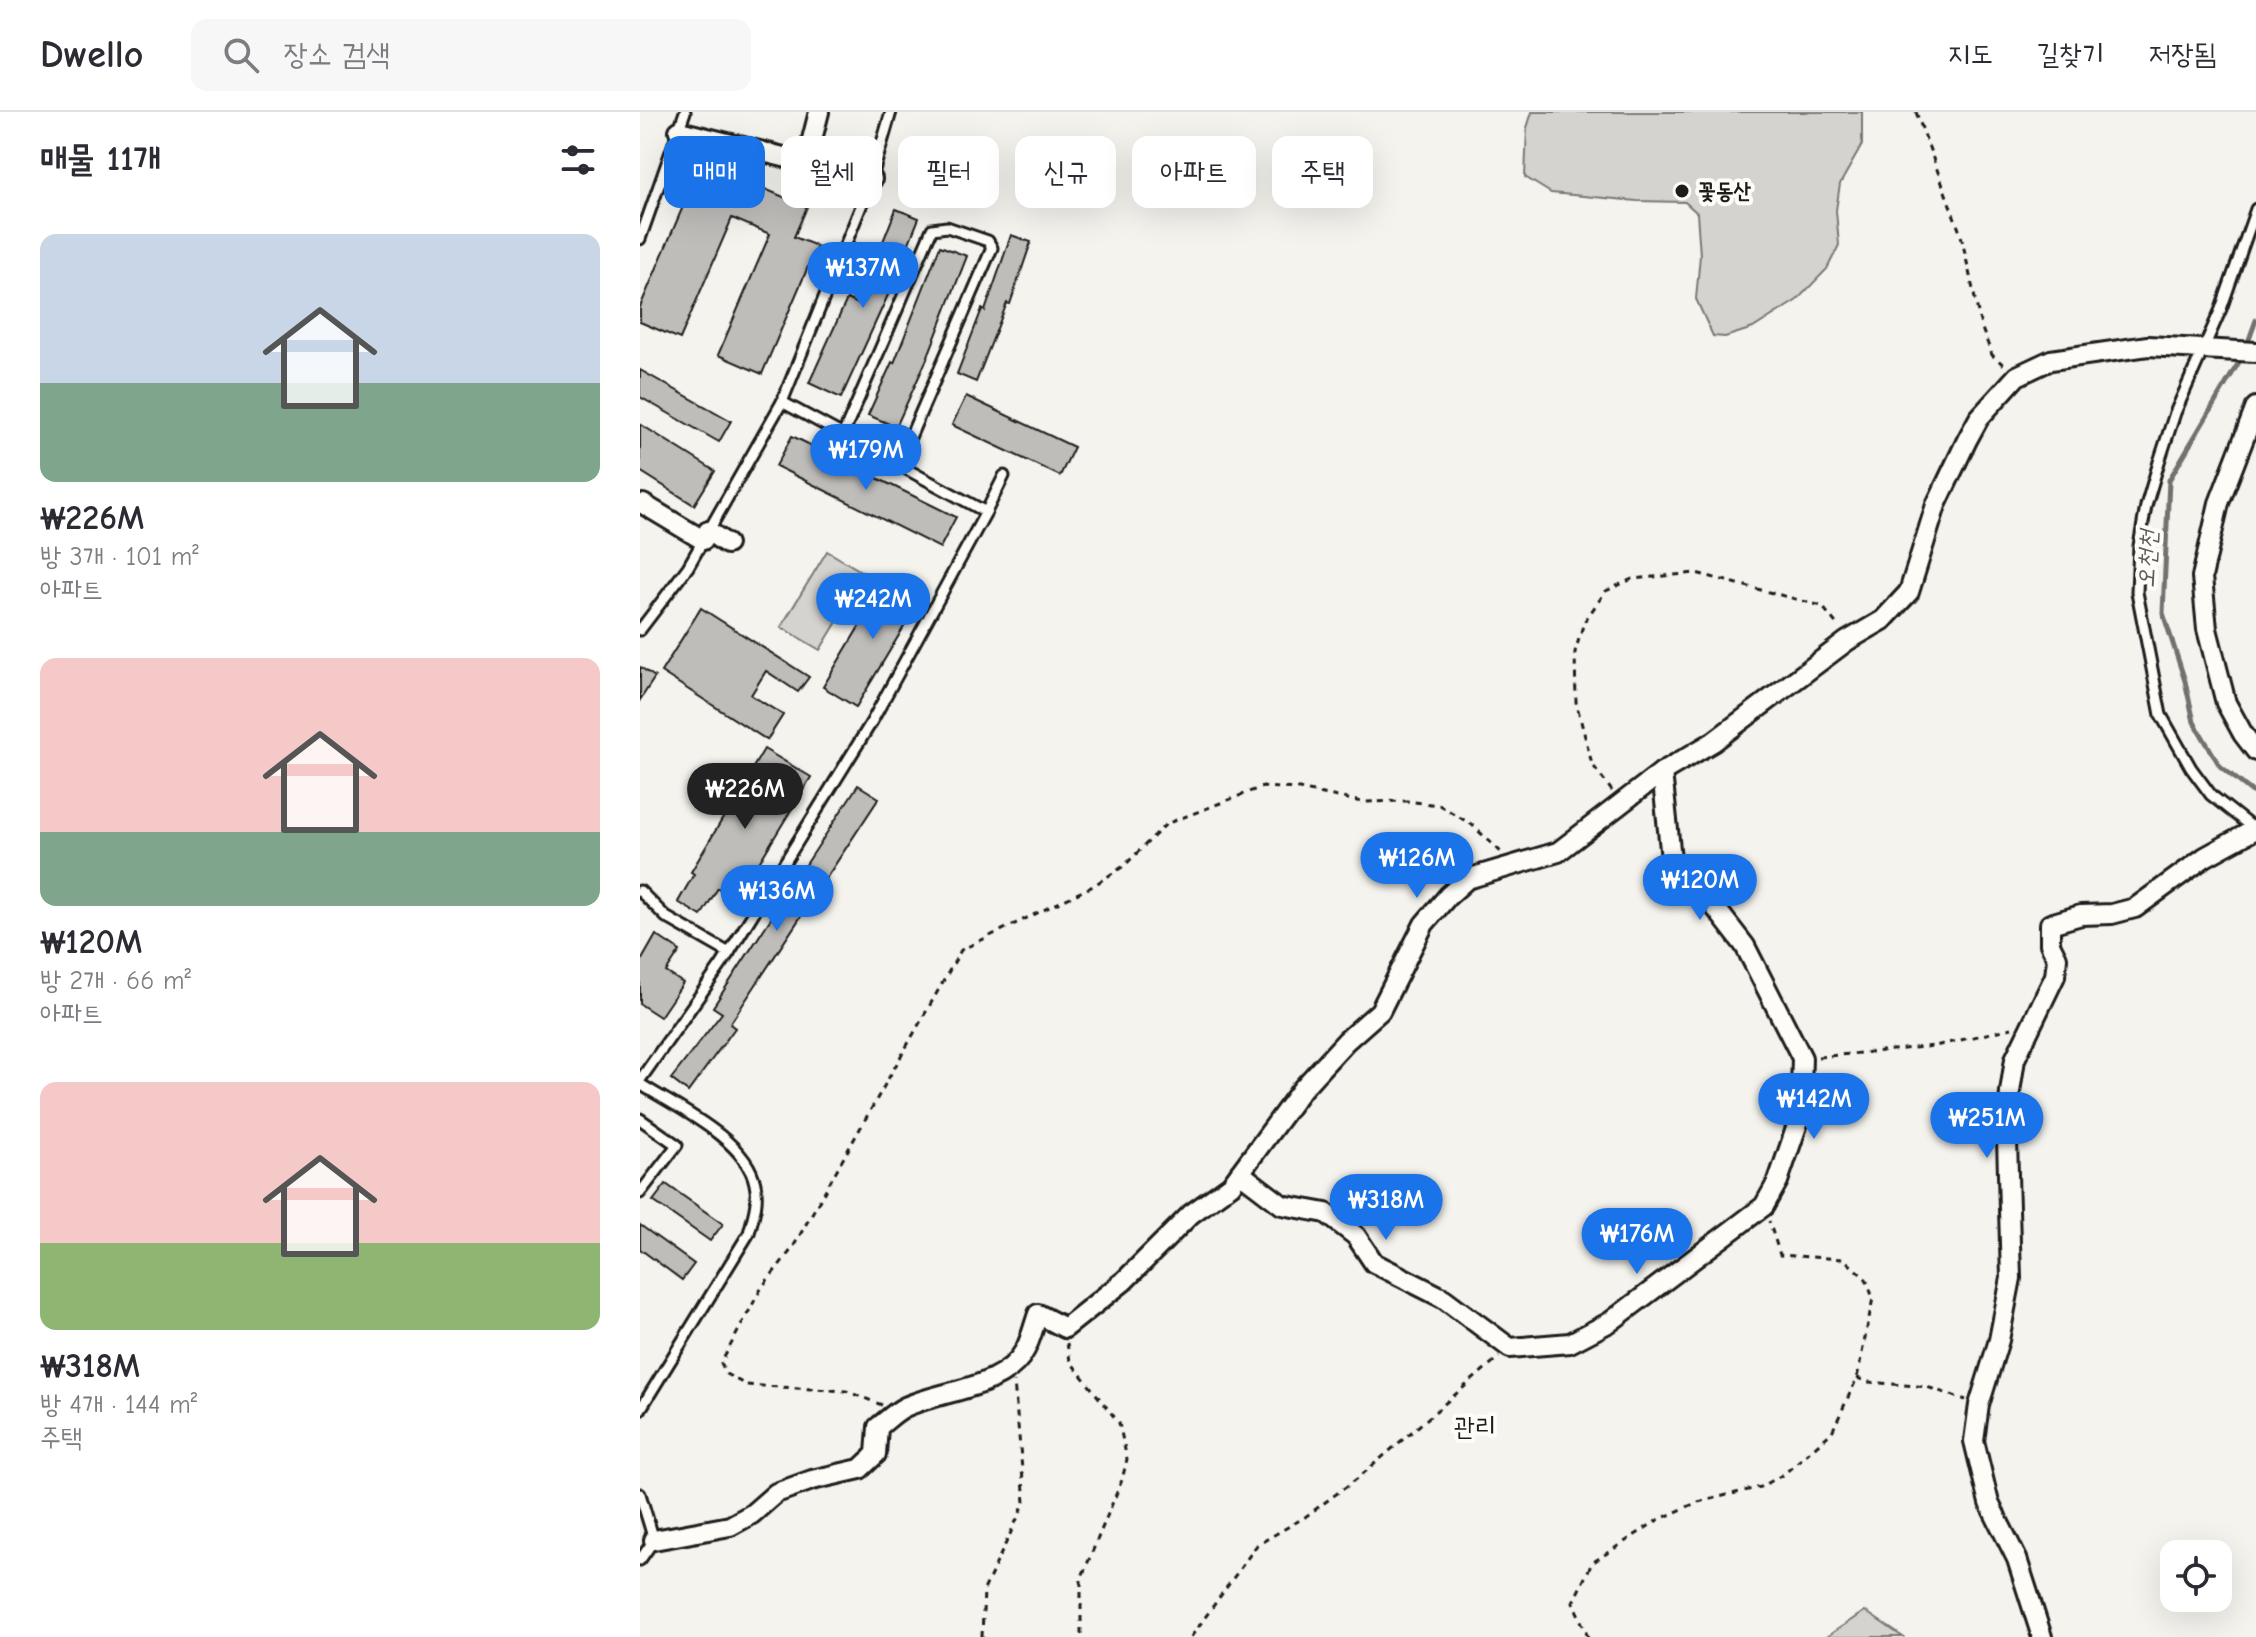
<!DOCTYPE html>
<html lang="ko">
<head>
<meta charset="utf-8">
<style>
	body { margin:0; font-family:"Comic Neue","Poor Story",sans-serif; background:#f7f7f7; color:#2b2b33; height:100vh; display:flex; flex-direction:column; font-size:30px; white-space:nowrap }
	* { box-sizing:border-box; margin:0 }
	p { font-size:26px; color:#7c7c81 }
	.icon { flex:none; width:44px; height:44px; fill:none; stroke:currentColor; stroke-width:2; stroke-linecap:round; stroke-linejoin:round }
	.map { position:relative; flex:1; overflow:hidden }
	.drawer { display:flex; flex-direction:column; background:#fff; width:640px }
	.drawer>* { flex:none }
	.top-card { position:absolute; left:24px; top:24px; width:760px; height:72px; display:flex; gap:16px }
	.tools { position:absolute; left:1520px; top:1428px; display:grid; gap:16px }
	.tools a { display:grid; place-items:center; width:72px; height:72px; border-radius:16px; background:#fff; box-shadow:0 8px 32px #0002; font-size:40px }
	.price { position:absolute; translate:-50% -68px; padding:0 18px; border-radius:28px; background:#1a73e8; color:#fff; font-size:26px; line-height:52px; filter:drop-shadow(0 2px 4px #0008) }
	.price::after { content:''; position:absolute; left:50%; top:48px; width:24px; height:18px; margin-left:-12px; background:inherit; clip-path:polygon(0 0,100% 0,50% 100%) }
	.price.selected { background:#222; color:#fff }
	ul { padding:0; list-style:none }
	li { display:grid; align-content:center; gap:16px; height:424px; padding:0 40px }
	li span { display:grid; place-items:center; height:248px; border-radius:16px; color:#555 }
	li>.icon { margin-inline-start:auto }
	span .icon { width:144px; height:144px; fill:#fffc; stroke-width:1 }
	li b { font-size:34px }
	h2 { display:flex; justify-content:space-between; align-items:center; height:96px; padding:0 40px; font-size:34px }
	.pill { padding:0 28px; border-radius:16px; background:#fff; box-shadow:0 8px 32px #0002; font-size:28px; line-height:72px }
	.pill.selected { background:#1a73e8; color:#fff }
	header { display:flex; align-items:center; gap:48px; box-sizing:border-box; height:112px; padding:0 40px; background:#fff; border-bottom:2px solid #e1e1e2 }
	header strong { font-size:38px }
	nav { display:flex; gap:44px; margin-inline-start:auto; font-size:28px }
	.search { width:560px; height:72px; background:#f7f7f7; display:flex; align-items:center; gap:20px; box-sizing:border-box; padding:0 28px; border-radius:16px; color:#7c7c81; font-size:30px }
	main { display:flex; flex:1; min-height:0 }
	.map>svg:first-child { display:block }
	.green { fill:#d4d3cf; stroke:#787876; stroke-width:2 }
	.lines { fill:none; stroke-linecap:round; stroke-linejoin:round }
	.stream { stroke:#72716f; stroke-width:5 }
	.building { fill:#bebdba; stroke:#1c1c1c; stroke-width:2 }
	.lane-casing { stroke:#1c1c1c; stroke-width:15 }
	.street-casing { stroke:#1c1c1c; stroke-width:24 }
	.path { stroke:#1c1c1c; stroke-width:3; stroke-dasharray:6 6; stroke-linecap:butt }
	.lane { stroke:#fdfcf7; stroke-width:9 }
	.street { stroke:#fdfcf7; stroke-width:18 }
	.poi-dot { fill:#1c1c1c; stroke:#fdfcf7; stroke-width:3 }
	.labels { text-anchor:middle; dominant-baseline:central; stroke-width:8; stroke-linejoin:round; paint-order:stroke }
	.poi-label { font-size:22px; font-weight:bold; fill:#1c1c1c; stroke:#fdfcf7; text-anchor:start }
	.water-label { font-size:24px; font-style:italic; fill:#5c5c5a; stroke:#fdfcf7 }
	.quarter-label { font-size:26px; fill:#1c1c1c; stroke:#fdfcf7 }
</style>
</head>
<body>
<header>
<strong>Dwello</strong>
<div class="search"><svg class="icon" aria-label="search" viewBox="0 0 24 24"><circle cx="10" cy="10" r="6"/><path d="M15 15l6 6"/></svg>장소 검색</div>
<nav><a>지도</a><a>길찾기</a><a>저장됨</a></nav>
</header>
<main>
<section class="drawer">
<h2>매물 11개<svg class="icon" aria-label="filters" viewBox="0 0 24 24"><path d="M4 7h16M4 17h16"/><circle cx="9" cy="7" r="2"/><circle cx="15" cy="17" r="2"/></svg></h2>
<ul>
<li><span style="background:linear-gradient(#c9d6e8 60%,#7fa58c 0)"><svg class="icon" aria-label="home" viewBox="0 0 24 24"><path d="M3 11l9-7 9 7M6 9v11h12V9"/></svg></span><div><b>₩226M</b><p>방 3개 · 101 m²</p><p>아파트</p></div></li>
<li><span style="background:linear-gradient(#f6c9c9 70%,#7fa58c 0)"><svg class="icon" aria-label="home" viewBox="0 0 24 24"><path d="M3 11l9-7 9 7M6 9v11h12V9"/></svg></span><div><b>₩120M</b><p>방 2개 · 66 m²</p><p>아파트</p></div></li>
<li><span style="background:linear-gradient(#f6c9c9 65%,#8fb573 0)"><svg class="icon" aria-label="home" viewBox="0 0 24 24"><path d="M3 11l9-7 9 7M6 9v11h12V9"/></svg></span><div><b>₩318M</b><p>방 4개 · 144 m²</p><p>주택</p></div></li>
</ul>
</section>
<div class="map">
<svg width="1616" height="1525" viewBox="0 0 1616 1525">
	<rect width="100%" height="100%" fill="#f4f3ee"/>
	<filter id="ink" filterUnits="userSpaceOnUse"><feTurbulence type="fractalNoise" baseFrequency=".0125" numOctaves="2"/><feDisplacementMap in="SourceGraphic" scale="16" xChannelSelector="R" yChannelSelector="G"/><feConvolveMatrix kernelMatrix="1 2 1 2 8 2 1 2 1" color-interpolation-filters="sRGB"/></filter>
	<g filter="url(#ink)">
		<!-- green -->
		<g class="green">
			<path d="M892,0H1222V33L1200,72L1196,98L1199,133L1187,157L1157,188L1113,216L1085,225L1073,224L1056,187L1060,143L1057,101L1045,90L997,89L911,81L885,65L887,16Z"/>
			<path d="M187,439L226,462L180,538L141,515Z"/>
			<path d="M1225,1499L1263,1525H1186Z"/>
		</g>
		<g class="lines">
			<!-- stream -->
			<g class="stream">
				<path d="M1606,236L1616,208"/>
				<path d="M1602,245L1529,368L1523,501L1545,569L1554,610L1580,654L1616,683"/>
			</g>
		</g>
		<!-- building -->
		<g class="building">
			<path d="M62,50L167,95L154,125L177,134L122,262L78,243L130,122L92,106L40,227L0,210V195Z"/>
			<path d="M256,97L279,106L248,183L201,286L169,271L207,187L218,192Z"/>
			<path d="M371,123L391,130L370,192L367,191L336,270L317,262L342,197L345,199Z"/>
			<path d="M300,134L327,144L286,249L256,315L228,303L252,250L254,251Z"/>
			<path d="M0,258L91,309L79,330L0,285Z"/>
			<path d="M326,284L434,335L420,364L312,313Z"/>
			<path d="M0,312L75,359L54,393L0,359Z"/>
			<path d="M152,324L316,405L300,436L136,354Z"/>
			<path d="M250,463L283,483L216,595L183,575Z"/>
			<path d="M61,496L169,565L158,580L126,559L111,583L143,603L127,628L21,560Z"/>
			<path d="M0,555L15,565L0,588Z"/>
			<path d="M124,637L171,665L97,787L78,776L61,804L38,790L54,762L51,760Z"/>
			<path d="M218,673L239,686L90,912L95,916L48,980L31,967L82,901L73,895Z"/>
			<path d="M16,823L40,839L26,860L43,871L20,905L0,892V851Z"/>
			<path d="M26,1072L83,1112L70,1129L13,1089Z"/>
			<path d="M0,1113L54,1152L42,1168L0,1137Z"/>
		</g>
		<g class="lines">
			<defs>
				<g id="lane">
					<path d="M0,127L45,0"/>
					<path d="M203,323L292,117L307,115L348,129L352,136L258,353"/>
					<path d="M346,400L364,364"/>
					<path d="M0,518L48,455L142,290L230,72L251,0"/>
					<path d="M1615,718L1571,683L1551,656L1521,603L1497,480L1499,434L1506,394L1519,350L1535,301L1581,197L1616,97"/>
					<path d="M0,779L26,805L89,841"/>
					<path d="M0,968L82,852L231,611L346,400L142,290"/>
					<path d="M0,972C36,995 107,1028 115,1072C119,1089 113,1105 109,1121L0,1298"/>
					<path d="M0,1007L37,1033L0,1081"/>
					<path d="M0,1382L14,1428L0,1448"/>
				</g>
				<g id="street">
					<path d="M39,19L232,67"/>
					<path d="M166,51L179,0"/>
					<path d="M1616,295L1579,391L1562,465L1567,517L1586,591L1603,622L1616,639"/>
					<path d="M3,392L63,428"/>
					<path d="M68,419L87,432"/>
					<path d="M600,1061L642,1093L686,1101L716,1124L734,1151L803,1186L870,1236L930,1231L970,1210L1124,1094L1138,1069L1160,1005L1162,946L1105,834L1064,781L1036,759L1031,747L1022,660"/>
					<path d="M14,1428L90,1414L112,1402L136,1381L172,1368L220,1357L236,1342L238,1315C246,1309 254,1301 263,1296C299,1278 364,1278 385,1238C391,1227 394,1213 398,1202L425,1216L484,1169L551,1102L591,1073L662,977L706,929L740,899L784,812L808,784L827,767L918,740L1022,660L1073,630L1207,529L1243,508L1269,480L1296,393L1327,328L1339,306L1377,264L1411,248L1508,234L1616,240"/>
					<path d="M1402,1525L1377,1447L1349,1391L1334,1329L1339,1293L1359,1228L1371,1166L1367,1028L1370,980L1375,947L1415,864L1417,846L1410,832V812L1441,803L1472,802L1495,796L1565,745L1614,718"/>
				</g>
			</defs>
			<!-- lane casing -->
			<use href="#lane" class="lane-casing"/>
			<!-- street casing -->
			<use href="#street" class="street-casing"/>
			<!-- path -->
			<g class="path">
				<path d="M1276,0L1321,123L1341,214L1352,243L1365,254"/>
				<path d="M972,679L952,652L936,590L935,540L944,510L966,479L992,467L1056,461L1182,494L1199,515"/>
				<path d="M1178,945L1295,934L1372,916"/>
				<path d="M427,1231L430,1249L479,1311L487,1347L482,1368L441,1467V1525"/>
				<path d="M1217,1266L1229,1270L1287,1275L1326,1288"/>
				<path d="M242,1293L206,1279L106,1273L86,1262L81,1251L122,1175L152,1137L321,838L453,774L484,754L526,712L622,675L659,677L722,690L767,689L799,693L831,712L862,741"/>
				<path d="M342,1525L344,1478L385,1390L374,1270"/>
				<path d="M551,1525L617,1433L665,1405L718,1366L859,1245"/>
				<path d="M948,1525L933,1490L952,1451L1018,1408L1058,1390L1121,1375L1144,1362L1192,1320L1217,1266L1233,1186L1226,1167L1204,1147L1140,1143L1129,1109"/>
			</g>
			<!-- lane -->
			<use href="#lane" class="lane"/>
			<!-- street -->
			<use href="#street" class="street"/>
		</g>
	</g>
	<!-- markers -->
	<circle class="poi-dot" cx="1042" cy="79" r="8"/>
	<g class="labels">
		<!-- poi labels -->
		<g class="poi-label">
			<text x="1058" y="79">꽃동산</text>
		</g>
		<!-- water labels -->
		<g class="water-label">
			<text transform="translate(1507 447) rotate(-87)">오천천</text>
		</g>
		<!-- quarter labels -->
		<g class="quarter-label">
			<text x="835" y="1315">관리</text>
		</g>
	</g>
</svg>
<div class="tools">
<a><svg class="icon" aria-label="locate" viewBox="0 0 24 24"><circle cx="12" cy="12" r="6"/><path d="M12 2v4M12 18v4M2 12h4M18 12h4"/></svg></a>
</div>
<b class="price" style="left:223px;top:198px">₩137M</b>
<b class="price" style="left:226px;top:380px">₩179M</b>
<b class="price" style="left:233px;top:529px">₩242M</b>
<b class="price selected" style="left:105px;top:719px">₩226M</b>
<b class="price" style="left:777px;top:788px">₩126M</b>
<b class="price" style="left:1060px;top:810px">₩120M</b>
<b class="price" style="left:137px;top:821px">₩136M</b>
<b class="price" style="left:1174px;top:1029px">₩142M</b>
<b class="price" style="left:1347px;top:1048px">₩251M</b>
<b class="price" style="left:746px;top:1130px">₩318M</b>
<b class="price" style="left:997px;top:1164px">₩176M</b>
<div class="top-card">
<a class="pill selected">매매</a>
<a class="pill">월세</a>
<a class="pill">필터</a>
<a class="pill">신규</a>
<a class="pill">아파트</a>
<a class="pill">주택</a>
</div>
</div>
</main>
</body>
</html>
